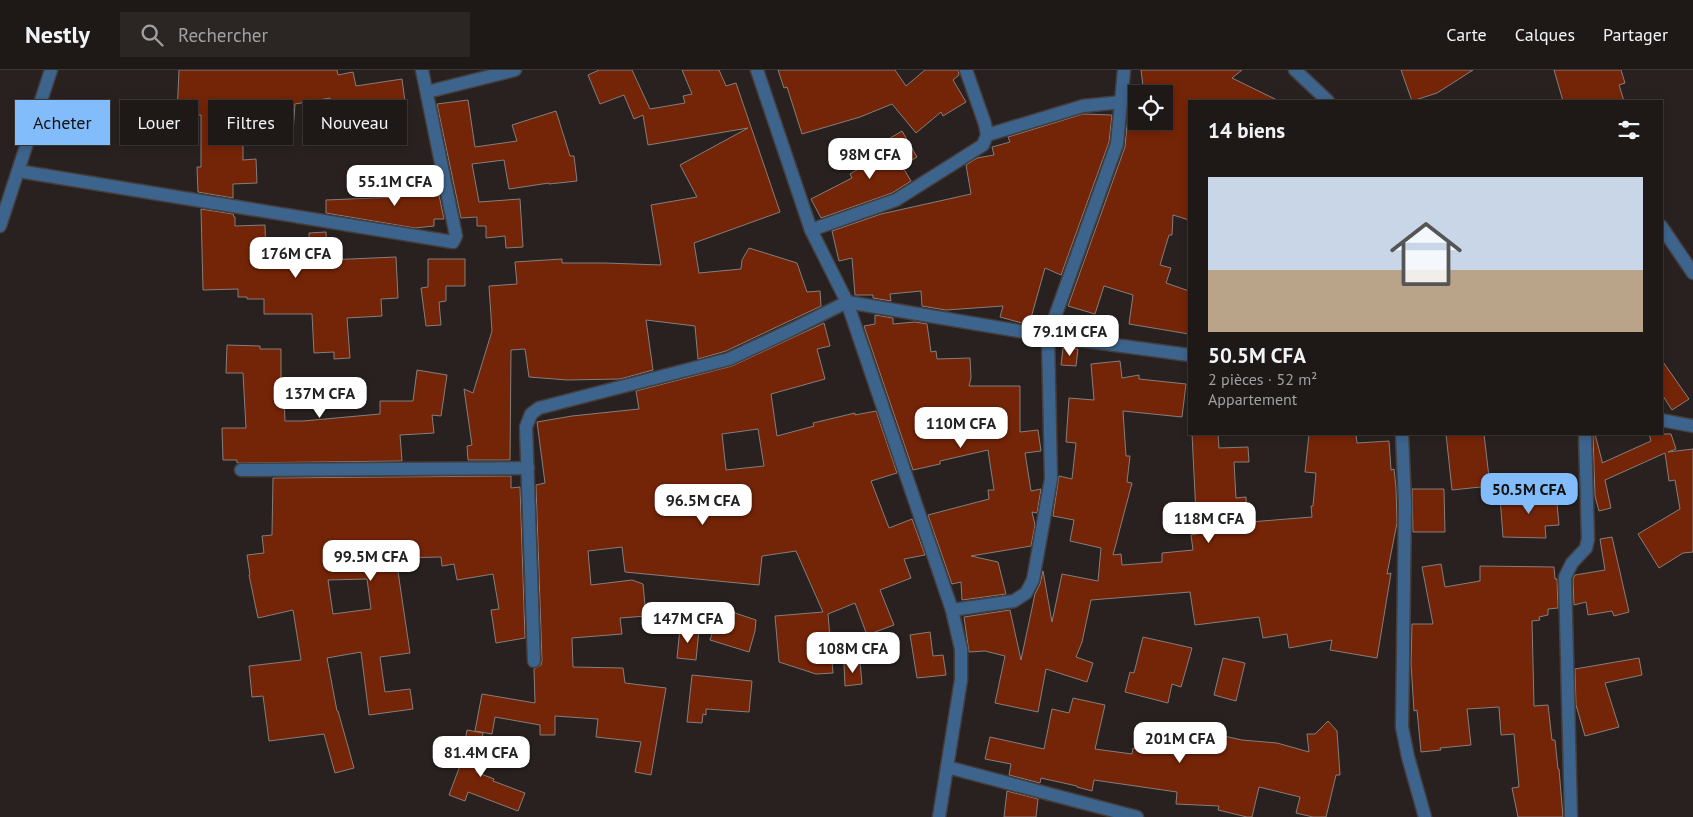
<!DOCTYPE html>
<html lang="fr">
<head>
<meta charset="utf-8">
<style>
	body { margin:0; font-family:"PT Sans",sans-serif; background:#2b2624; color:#f1f3f6; height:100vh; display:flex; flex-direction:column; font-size:19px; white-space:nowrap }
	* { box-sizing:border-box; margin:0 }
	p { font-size:16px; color:#a1a0a1 }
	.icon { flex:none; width:28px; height:28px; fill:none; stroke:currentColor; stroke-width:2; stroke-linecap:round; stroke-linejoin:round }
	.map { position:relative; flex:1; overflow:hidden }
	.sheet { position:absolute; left:1188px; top:30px; width:475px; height:335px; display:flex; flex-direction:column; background:#1e1917; border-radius:0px; box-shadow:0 2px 8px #0003,0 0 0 1px #3c3836 }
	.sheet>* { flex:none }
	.guide { position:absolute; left:15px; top:30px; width:475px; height:45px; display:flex; gap:10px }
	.tools { position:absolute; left:1128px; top:15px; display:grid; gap:10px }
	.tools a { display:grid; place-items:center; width:45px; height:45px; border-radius:0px; background:#1e1917; box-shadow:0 2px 8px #0003,0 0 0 1px #3c3836; font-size:25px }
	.price { position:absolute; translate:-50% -42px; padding:0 11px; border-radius:10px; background:#fff; color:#222; font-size:16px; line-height:32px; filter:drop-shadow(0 1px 2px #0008) }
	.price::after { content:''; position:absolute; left:50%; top:30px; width:15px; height:11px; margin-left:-8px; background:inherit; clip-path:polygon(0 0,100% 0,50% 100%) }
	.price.active { background:#82bcfa; color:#111 }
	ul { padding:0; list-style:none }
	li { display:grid; align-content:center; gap:10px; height:265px; padding:0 20px }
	li span { display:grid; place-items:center; height:155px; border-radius:0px; color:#555 }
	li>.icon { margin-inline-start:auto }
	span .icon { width:90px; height:90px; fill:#fffc; stroke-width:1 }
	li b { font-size:21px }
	h2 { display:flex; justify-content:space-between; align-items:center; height:60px; padding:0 20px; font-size:21px }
	.pill { padding:0 18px; border-radius:0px; background:#1e1917; box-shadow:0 2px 8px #0003,0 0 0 1px #3c3836; font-size:18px; line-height:45px }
	.pill.active { background:#82bcfa; color:#111 }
	header { display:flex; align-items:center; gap:30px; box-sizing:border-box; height:70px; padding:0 25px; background:#1e1917; border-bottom:1px solid #3c3836 }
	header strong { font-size:24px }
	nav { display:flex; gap:28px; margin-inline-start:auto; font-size:18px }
	.search { width:350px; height:45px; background:#2b2624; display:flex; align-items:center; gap:12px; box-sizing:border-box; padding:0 18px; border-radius:0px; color:#a1a0a1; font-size:19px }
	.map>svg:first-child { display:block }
	.building { fill:#742407; stroke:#867e7c; fill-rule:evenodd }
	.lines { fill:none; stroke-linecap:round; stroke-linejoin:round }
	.street-casing { stroke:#453e3c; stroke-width:15 }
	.street { stroke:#3d648d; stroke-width:12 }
</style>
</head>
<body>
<header>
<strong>Nestly</strong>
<div class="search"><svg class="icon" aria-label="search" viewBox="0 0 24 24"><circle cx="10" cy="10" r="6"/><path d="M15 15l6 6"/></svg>Rechercher</div>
<nav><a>Carte</a><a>Calques</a><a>Partager</a></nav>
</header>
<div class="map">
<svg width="1693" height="747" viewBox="0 0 1693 747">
	<rect width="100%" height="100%" fill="#28211f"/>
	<!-- building -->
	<g class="building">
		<path d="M179,0H337L338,5L353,2L356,16L402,9L406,39L375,44L377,53L341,63L334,40H332L330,28L295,34L293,63L278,62V57L243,55V90L256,89L257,113L233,114V128L198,122L197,97H201V45H177Z"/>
		<path d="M599,0H632L650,39L685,33L683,26L692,24L682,0H719L726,16L736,13L780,142L694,173L699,203L741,199L742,190L749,178L797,193L807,222L820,221L821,236L726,281L698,289L695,256L646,250L653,300L620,309L567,310L529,307L525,279L511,280L510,390H468L467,376L472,375L464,319L473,323L492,261L489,216L517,214L515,192L562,189V193H605L661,195L651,135L697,127L680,95L748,58L648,75L643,45L634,49L624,25L600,34L588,5Z"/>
		<path d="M778,0H895L906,16L925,0H958L959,5L953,10L966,32L943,46L941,42L916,63L892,34L860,47L802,64L787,17L784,18Z"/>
		<path d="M1141,0H1242L1232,8L1279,31H1189V150L1173,145L1172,165H1169L1160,195L1171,198L1166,213L1189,221V264L1129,254L1133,225L1104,216L1095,244L1068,236L1125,77L1130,23L1144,24H1136V51H1164V24H1144Z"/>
		<path d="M1401,0H1473L1437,23L1412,31Z"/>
		<path d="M1554,0H1621L1625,13L1619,15L1624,31H1563Z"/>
		<path d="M468,30L475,77L517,71L512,55L556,41L570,86H574L577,111L549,114V113L509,119L504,90L472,94L479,132L520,129L523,177L506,178L505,166L486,168V156H477V147L461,148L437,34Z"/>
		<path d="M1083,44L1112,45L1109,72L1061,205L1045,198L1029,255L1000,247L1003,236L946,240L922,236L921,221L890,224L891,231L873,228V225H855L852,188L839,191L832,161L881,144L971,124L966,95L977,88L994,85L992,77L1010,72L1008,67Z"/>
		<path d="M902,61L917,87L902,96L911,111L892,123L821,148L811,129L852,108L850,104L892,79L887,70Z"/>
		<path d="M436,111L444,149H434V156L415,158L326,143V130L399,127L398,116Z"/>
		<path d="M201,139L233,144L234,147H235V156L265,155L266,189H310L309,163L326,162L327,190L396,187L398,228L381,229L382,246L347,248L350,288L334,289V282L314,283L312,244H264V229H247V227H238V219L203,220Z"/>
		<path d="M428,189H465V216H446V231L439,232L441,255L426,256L421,218L428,217Z"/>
		<path d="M875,245L893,248V254L915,252L927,254L931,282L936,281L937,289L970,288L971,308L969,316H1020V362L1038,360L1041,381L1025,383L1031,421L1041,419L1037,443L1032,442L1035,455L1031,476L971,486L998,492L1006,524L962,530L961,512L952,514L928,445L989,429L988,420H994L988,380L940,391V394L913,400L864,256L875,254Z"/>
		<path d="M824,253L830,276L817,279L825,309L771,324L777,366L814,356L813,353L855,343V345L876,341L897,403L871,411L889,458L912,449L925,485L904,489L911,508L880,520L894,555L867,565L855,533L828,544L833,603L816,604L779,592L775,546L823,542L796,481L762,486L759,515L625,502L622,477L588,481L591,515L632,510L643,514L646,546L620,548L622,564L572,568L573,597L623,598L625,613L666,618L651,705L635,702L641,672L596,667L598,649L555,646V665H540V655L495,647L492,664L475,661L482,624L535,633L534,599L541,595L542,591L536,415L545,413L537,352L572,346L639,339L636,321L732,296ZM758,359L764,396L726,400L722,364Z"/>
		<path d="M227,275L260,276V279H281V309H283L285,351H303L380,344V331H413L417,300L447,305L441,346L432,345L434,363L400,365L402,391L237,393V390H223L222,358H246L243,303H226Z"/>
		<path d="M1063,278L1078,279L1076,296L1061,295Z"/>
		<path d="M1661,289L1689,329L1672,340L1661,323Z"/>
		<path d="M1120,291L1122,308L1139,305V309L1186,314L1182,347L1123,341L1126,386H1130L1127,412L1132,413L1113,485L1121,484L1122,495L1162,492V483L1193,480L1191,465L1197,464L1192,364H1218L1219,378L1248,377L1249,392H1234L1236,428L1246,427L1247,451L1250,450V452L1312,447L1311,436H1313L1316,403L1305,402L1309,364H1356L1357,373L1389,371L1391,400L1394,399L1396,418L1397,453L1387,504L1391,503L1377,588L1330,580L1332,570L1289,578L1287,564L1263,568L1259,547L1195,555L1190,522L1091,530L1082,572L1076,587L1093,593L1087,612L1046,599L1038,642L995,633L1005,586L985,581L969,582L964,547L1010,540L1021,590L1035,524L1040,514L1043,501L1052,552L1062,504L1098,511L1101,478L1070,471L1074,450L1053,446L1059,406L1072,409L1076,373L1066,372L1069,328L1094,330L1091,294Z"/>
		<path d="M1446,364H1484L1490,416L1452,420Z"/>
		<path d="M1593,364H1595L1602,391V393L1651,371L1649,364H1671L1676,379L1668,382L1693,379V482L1683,483L1659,498L1638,464L1680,439L1675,410L1669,411L1665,383L1605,410L1611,438L1599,441L1595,426Z"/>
		<path d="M511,406V418L520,417L525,568L496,573L491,540L499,539L493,504L457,510L454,494L442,496L441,487L396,488L410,583L380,587L385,622L410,619L413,639L369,645L361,582L327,588L337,641H338L354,698L335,703L324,664L269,671L263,626L252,627L249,596L301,590L293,540L258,548L249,505H250L247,485L264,483L262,466L272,465L273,408ZM367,509L371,539L333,544L328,510Z"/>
		<path d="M1412,419H1444L1445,462H1413Z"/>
		<path d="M1556,423L1559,455L1545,456L1546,468L1503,467L1500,427Z"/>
		<path d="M1612,467L1629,542L1614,546L1612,541L1588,545L1586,532L1574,535L1573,509L1575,505L1605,500L1600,469Z"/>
		<path d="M1441,494L1445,517L1480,511V496L1554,497L1555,509H1557L1558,538L1548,539V545L1539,547L1540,550L1532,551L1534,636L1548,635L1552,670H1555L1558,699H1559L1563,747H1518L1512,718L1519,717L1514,664L1501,665L1499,637L1467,639L1471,675L1440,678L1441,680L1421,682L1417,640L1414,641L1411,594L1412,554H1433L1422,497Z"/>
		<path d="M720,538L756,550L755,561L749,582L710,570Z"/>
		<path d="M680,558L699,560L696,590L677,588Z"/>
		<path d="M930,562L933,586L943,585L946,605L917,608L910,565Z"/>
		<path d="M1143,567L1192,578L1181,617L1172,614L1168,633L1125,622L1130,602L1134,603Z"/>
		<path d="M1223,588L1245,593L1236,631L1214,625Z"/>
		<path d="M1639,588L1642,605L1605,613L1619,657L1585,666L1576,635L1575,599Z"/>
		<path d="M860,592L862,614L845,616L844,594Z"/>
		<path d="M692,605L752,611L749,642L706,639V645L703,644L702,653L687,652Z"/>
		<path d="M1073,628L1105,635L1095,679L1132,684L1133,678L1142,680L1147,670L1182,685L1188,658L1242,670L1277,673L1309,682L1307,664H1315L1328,651L1337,661L1340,705H1336L1326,747H1313L1296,743L1300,727L1259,717L1252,747H1247L1218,740L1219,736L1176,734L1177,722L1094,710L1092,721L1077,717V716L1041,708L1040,713L1009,705L1011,694L985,689L990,667L1044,679L1052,639L1069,643Z"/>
		<path d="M467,660L483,663L476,702L494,709L493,711L525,723L518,741L468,722L465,731L449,725L461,693Z"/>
		<path d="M1007,721L1038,729L1036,747H1004Z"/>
	</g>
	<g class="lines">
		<defs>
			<g id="street">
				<path d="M757,0L811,160L847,232L952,540L961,579V610L939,747"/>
				<path d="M1295,0L1328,31"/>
				<path d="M427,22L515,0"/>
				<path d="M987,65L1083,36L1122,32"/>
				<path d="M18,101L453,172L456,166L422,0"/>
				<path d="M0,156L51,0"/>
				<path d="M1661,156L1693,203"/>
				<path d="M811,160L896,130L983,75L987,65L985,54L966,0"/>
				<path d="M1661,350L1693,356"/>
				<path d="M1402,364L1405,434L1402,657L1408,687L1425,747"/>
				<path d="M241,400L528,398"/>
				<path d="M952,540L1014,531L1026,523L1033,510L1051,409L1048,266L1117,74L1124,0"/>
				<path d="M534,591L526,357L531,344L539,338L729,289L791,260L847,232L1048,266L1189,285"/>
				<path d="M947,697L1137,747"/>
				<path d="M1571,747L1565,507L1572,493L1586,478L1588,469L1585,364"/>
			</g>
		</defs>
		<!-- street casing -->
		<use href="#street" class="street-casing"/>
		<!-- street -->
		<use href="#street" class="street"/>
	</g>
</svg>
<div class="tools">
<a><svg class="icon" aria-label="locate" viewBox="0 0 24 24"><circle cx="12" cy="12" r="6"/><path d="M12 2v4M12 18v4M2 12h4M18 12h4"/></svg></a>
</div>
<b class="price" style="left:870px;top:110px">98M CFA</b>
<b class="price" style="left:395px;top:137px">55.1M CFA</b>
<b class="price" style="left:296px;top:209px">176M CFA</b>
<b class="price" style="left:1070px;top:287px">79.1M CFA</b>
<b class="price" style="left:320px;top:349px">137M CFA</b>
<b class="price" style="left:961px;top:379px">110M CFA</b>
<b class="price active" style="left:1529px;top:445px">50.5M CFA</b>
<b class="price" style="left:703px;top:456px">96.5M CFA</b>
<b class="price" style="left:1209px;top:474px">118M CFA</b>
<b class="price" style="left:371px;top:512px">99.5M CFA</b>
<b class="price" style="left:688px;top:574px">147M CFA</b>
<b class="price" style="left:853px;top:604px">108M CFA</b>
<b class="price" style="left:1180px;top:694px">201M CFA</b>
<b class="price" style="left:481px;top:708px">81.4M CFA</b>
<div class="guide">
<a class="pill active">Acheter</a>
<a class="pill">Louer</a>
<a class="pill">Filtres</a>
<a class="pill">Nouveau</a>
</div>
<section class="sheet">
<h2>14 biens<svg class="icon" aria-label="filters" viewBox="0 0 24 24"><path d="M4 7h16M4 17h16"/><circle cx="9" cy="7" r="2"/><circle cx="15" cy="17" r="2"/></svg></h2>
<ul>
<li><span style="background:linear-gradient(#c9d6e8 60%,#b9a48a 0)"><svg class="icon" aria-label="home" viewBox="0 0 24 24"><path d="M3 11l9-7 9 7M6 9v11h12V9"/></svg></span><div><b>50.5M CFA</b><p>2 pièces · 52 m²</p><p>Appartement</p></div></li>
</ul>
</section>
</div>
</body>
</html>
